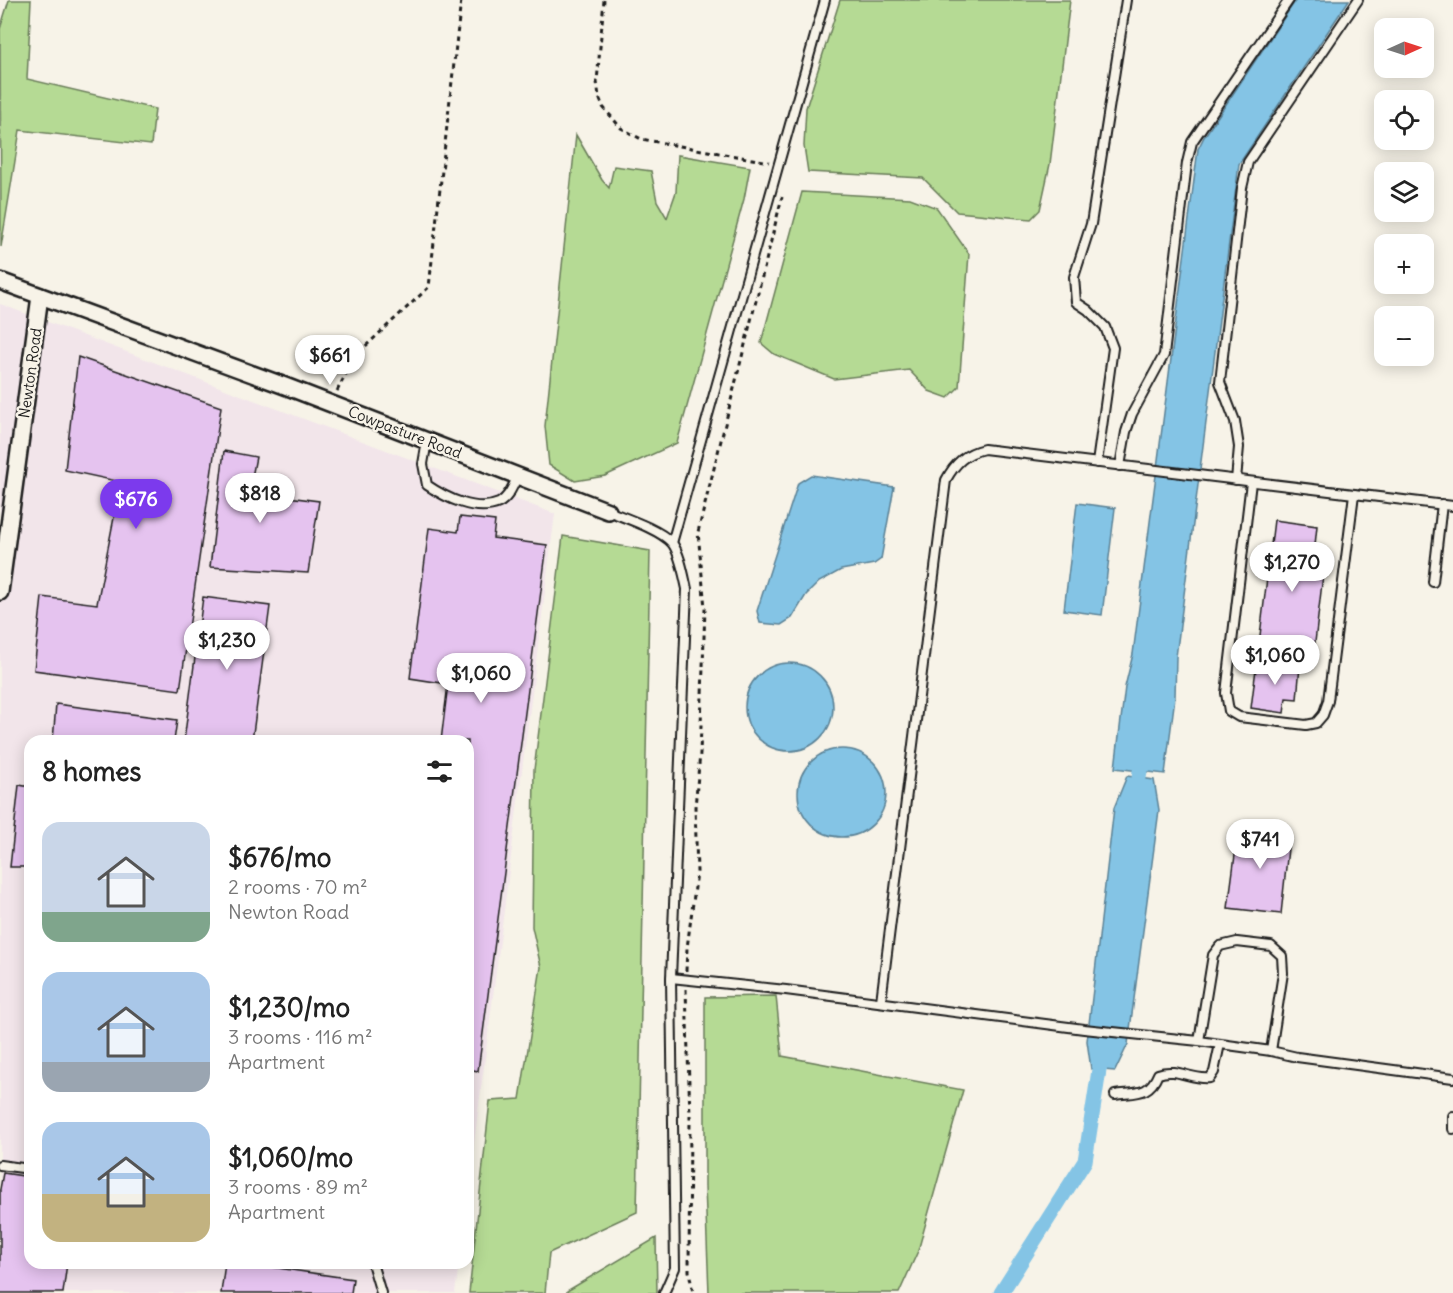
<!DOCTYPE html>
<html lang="en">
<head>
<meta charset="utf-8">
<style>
	body { margin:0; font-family:Delius,sans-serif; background:#f2f2f2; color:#222; height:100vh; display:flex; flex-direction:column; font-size:22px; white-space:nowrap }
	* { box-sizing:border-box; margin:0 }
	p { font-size:20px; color:#767676 }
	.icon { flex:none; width:33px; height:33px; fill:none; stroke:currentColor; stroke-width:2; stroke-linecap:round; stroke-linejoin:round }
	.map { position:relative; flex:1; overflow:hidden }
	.drawer { position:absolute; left:24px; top:735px; width:450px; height:534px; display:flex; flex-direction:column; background:#fff; border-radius:18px; box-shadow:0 3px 15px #0003 }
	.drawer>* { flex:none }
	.needle { width:39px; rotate:87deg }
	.tools { position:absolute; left:1374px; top:18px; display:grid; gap:12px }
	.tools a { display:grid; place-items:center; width:60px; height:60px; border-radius:12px; background:#fff; box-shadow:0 3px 15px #0003; font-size:30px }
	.price { position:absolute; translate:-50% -51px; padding:0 14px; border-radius:21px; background:#fff; color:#222; font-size:20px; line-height:39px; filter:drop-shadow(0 2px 3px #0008) }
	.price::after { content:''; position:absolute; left:50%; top:36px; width:18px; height:14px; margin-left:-9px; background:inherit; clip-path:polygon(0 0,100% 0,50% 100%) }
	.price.current { background:#7c3aed; color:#fff }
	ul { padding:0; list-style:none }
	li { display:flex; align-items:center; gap:18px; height:150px; padding:0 18px }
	li span { display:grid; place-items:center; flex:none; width:168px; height:120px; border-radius:18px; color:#555 }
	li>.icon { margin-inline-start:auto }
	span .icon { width:72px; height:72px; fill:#fffc; stroke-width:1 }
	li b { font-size:26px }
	h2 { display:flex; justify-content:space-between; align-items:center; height:72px; padding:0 18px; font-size:26px }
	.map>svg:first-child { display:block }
	.built { fill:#f2e5ea }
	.green { fill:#b5da94; stroke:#687b58; stroke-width:1.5 }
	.water { fill:#84c4e5; stroke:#5a8195; stroke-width:1.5 }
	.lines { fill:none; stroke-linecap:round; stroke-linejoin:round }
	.canal { stroke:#84c4e5; stroke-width:15 }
	.building { fill:#e5c3ef; stroke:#1c1c1c; stroke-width:1.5 }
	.lane-casing { stroke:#1c1c1c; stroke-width:12 }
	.street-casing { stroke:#1c1c1c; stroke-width:20 }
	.path { stroke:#1c1c1c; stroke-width:3; stroke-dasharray:4.5 4.5; stroke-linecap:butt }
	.lane { stroke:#f7f3e8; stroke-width:8 }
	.street { stroke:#f7f3e8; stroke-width:15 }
	.labels { text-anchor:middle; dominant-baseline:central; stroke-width:5; stroke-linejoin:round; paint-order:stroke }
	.street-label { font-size:15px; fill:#1c1c1c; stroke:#f7f3e8 }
</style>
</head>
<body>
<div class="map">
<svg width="1453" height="1293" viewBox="0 0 1453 1293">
	<rect width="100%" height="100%" fill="#f7f3e8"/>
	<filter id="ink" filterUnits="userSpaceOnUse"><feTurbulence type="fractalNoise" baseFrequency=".0167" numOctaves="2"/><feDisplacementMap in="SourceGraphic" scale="12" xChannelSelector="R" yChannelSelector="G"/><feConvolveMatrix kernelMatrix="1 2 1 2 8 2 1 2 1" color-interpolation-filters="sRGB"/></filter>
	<g filter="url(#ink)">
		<!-- built -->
		<path class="built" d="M0,304L555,514L468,1190V741H30V1263H459L455,1293H0Z"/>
		<!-- green -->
		<g class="green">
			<path d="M9,0H31L27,79L155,109L151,145L20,130L1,247L0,29Z"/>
			<path d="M840,0H1070L1050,164L1040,210L1031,219L957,212L923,178L808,172L804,146L806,108Z"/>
			<path d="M576,135L602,180L609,188L614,166L651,171L657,201L667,218L676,192L678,155L750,167L744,199L677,443L605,476L575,481L549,465L545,426Z"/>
			<path d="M802,192L910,198L937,208L969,254L959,387L948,398L929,391L909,370L834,379L774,354L761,343Z"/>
			<path d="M563,536L650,551L637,1212L549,1253L545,1293H469L490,1101L520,1099L541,967L532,927L534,770Z"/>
			<path d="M776,996L782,1056L963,1090L918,1251L899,1293H709L705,1186V997Z"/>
			<path d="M656,1238L657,1293H567V1291Z"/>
		</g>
		<!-- water -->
		<g class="water">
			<path d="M1296,0H1349L1239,164L1176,657L1175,697L1165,774L1115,768L1125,687L1133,654L1198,149L1204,137Z"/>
			<path d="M811,475L894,487L881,559L874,564L841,570L819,582L806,595L792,618L781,625L760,623L757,611L798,483Z"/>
			<path d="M1077,503L1115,508L1102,615L1064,610Z"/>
			<circle cx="789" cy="707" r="44"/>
			<circle cx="842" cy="793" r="44"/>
			<path d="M1127,776L1154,780L1159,810L1128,1044L1115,1071L1091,1069L1087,1041L1114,808Z"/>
		</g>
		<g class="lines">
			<!-- canal -->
			<g class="canal">
				<path d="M1136,798L1140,771"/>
				<path d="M1001,1293L1085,1161L1102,1051"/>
			</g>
		</g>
		<!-- building -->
		<g class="building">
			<path d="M78,357L221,407L180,690L34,670L42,597L97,604L121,482L65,470Z"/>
			<path d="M224,451L256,457L249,492L319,501L308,573L210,567Z"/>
			<path d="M460,517L495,521L493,538L547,545L478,1071L468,1069V741H441L448,684L410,678L429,528L458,532Z"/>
			<path d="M1274,520L1317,526L1313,564L1324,566L1313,659L1258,652Z"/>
			<path d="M203,597L270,606L252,741H184Z"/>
			<path d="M1257,661L1300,666L1297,699L1286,698L1284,713L1251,708Z"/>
			<path d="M56,704L177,720L174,741H53Z"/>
			<path d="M19,785L30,787V867H10Z"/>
			<path d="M1239,825L1290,830L1281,914L1228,908Z"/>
			<path d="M3,1173L30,1177V1263H67L63,1293H0V1189Z"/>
			<path d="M225,1263H244L353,1279L351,1293H221Z"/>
		</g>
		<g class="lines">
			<defs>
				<g id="lane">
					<path d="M427,441L423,464L427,485C446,498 476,513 499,503C509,498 513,485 518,476"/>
					<path d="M1097,463L1113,348L1105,327L1088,310L1076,302L1074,277L1091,224L1126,0"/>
					<path d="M1120,466L1126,432L1132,414L1164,355L1187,163L1192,142L1289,0"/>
					<path d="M1236,480L1239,447L1235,421L1220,382L1242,188L1248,162L1358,0"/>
					<path d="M1251,482L1226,693L1229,711L1239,717L1306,725L1316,723L1323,715L1328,701L1354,494"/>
					<path d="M608,511C625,518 659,529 672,543C680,553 684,576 687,589L671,978L675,1268L664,1293"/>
					<path d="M672,543L825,0"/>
					<path d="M1433,582L1442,504"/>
					<path d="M671,978L786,990L1084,1029L1199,1041L1271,1051L1297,1057L1453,1078"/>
					<path d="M881,1001L946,480C955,463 966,453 984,449L1453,506"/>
					<path d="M1199,1041L1213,955L1220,946L1237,942L1271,946L1282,956L1283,973L1271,1051"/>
					<path d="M1115,1095C1136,1092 1149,1096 1158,1074C1177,1067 1190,1080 1210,1078L1214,1072L1220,1044"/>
					<path d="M1453,1116V1129"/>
					<path d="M0,1165L30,1169"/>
					<path d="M372,1263L381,1293"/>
				</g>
				<g id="street">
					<path d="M0,281L285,386L608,511"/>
					<path d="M0,592L40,296"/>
				</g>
			</defs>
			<!-- lane casing -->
			<use href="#lane" class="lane-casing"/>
			<!-- street casing -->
			<use href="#street" class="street-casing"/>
			<!-- path -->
			<g class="path">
				<path d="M604,0L597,82L599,97L603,107L621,128L641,139L769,162"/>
				<path d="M337,391L356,355L429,287L461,0"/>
				<path d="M686,971L687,948L697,872L695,807L700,754L705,608L698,532L782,197"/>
				<path d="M686,989L690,1116L689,1271L693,1293"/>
			</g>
			<!-- lane -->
			<use href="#lane" class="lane"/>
			<!-- street -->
			<use href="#street" class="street"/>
		</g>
	</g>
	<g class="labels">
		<!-- street labels -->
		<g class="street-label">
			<text transform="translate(30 373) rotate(-82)">Newton Road</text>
			<text transform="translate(405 432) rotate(21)">Cowpasture Road</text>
		</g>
	</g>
</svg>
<div class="tools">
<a><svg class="needle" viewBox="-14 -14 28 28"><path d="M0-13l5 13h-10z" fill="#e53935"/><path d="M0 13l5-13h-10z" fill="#767676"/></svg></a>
<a><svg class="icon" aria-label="locate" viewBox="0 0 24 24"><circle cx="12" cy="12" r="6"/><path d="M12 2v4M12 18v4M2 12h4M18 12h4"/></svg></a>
<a><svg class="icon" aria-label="layers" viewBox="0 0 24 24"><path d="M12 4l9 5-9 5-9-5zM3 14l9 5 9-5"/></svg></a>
<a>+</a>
<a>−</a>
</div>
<b class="price" style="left:330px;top:386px">$661</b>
<b class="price" style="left:260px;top:524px">$818</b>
<b class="price current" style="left:136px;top:530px">$676</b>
<b class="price" style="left:1292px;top:593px">$1,270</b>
<b class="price" style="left:227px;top:671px">$1,230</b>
<b class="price" style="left:1275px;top:686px">$1,060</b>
<b class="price" style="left:481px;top:704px">$1,060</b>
<b class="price" style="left:1260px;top:870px">$741</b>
<section class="drawer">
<h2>8 homes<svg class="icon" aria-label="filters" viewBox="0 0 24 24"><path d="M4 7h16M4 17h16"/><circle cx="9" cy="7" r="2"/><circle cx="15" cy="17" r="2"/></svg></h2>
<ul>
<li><span style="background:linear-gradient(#c9d6e8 75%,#7fa58c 0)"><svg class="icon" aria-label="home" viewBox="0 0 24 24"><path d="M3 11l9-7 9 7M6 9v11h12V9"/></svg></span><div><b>$676/mo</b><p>2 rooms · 70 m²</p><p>Newton Road</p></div></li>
<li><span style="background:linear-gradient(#a9c7e8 75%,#9aa5b1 0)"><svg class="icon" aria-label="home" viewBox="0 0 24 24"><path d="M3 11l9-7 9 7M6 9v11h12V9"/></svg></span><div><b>$1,230/mo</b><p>3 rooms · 116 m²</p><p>Apartment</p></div></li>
<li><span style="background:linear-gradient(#a9c7e8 60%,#c2b280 0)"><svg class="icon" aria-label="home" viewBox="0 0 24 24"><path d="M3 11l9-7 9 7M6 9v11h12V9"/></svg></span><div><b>$1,060/mo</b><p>3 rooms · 89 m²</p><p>Apartment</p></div></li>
</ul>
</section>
</div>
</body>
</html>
